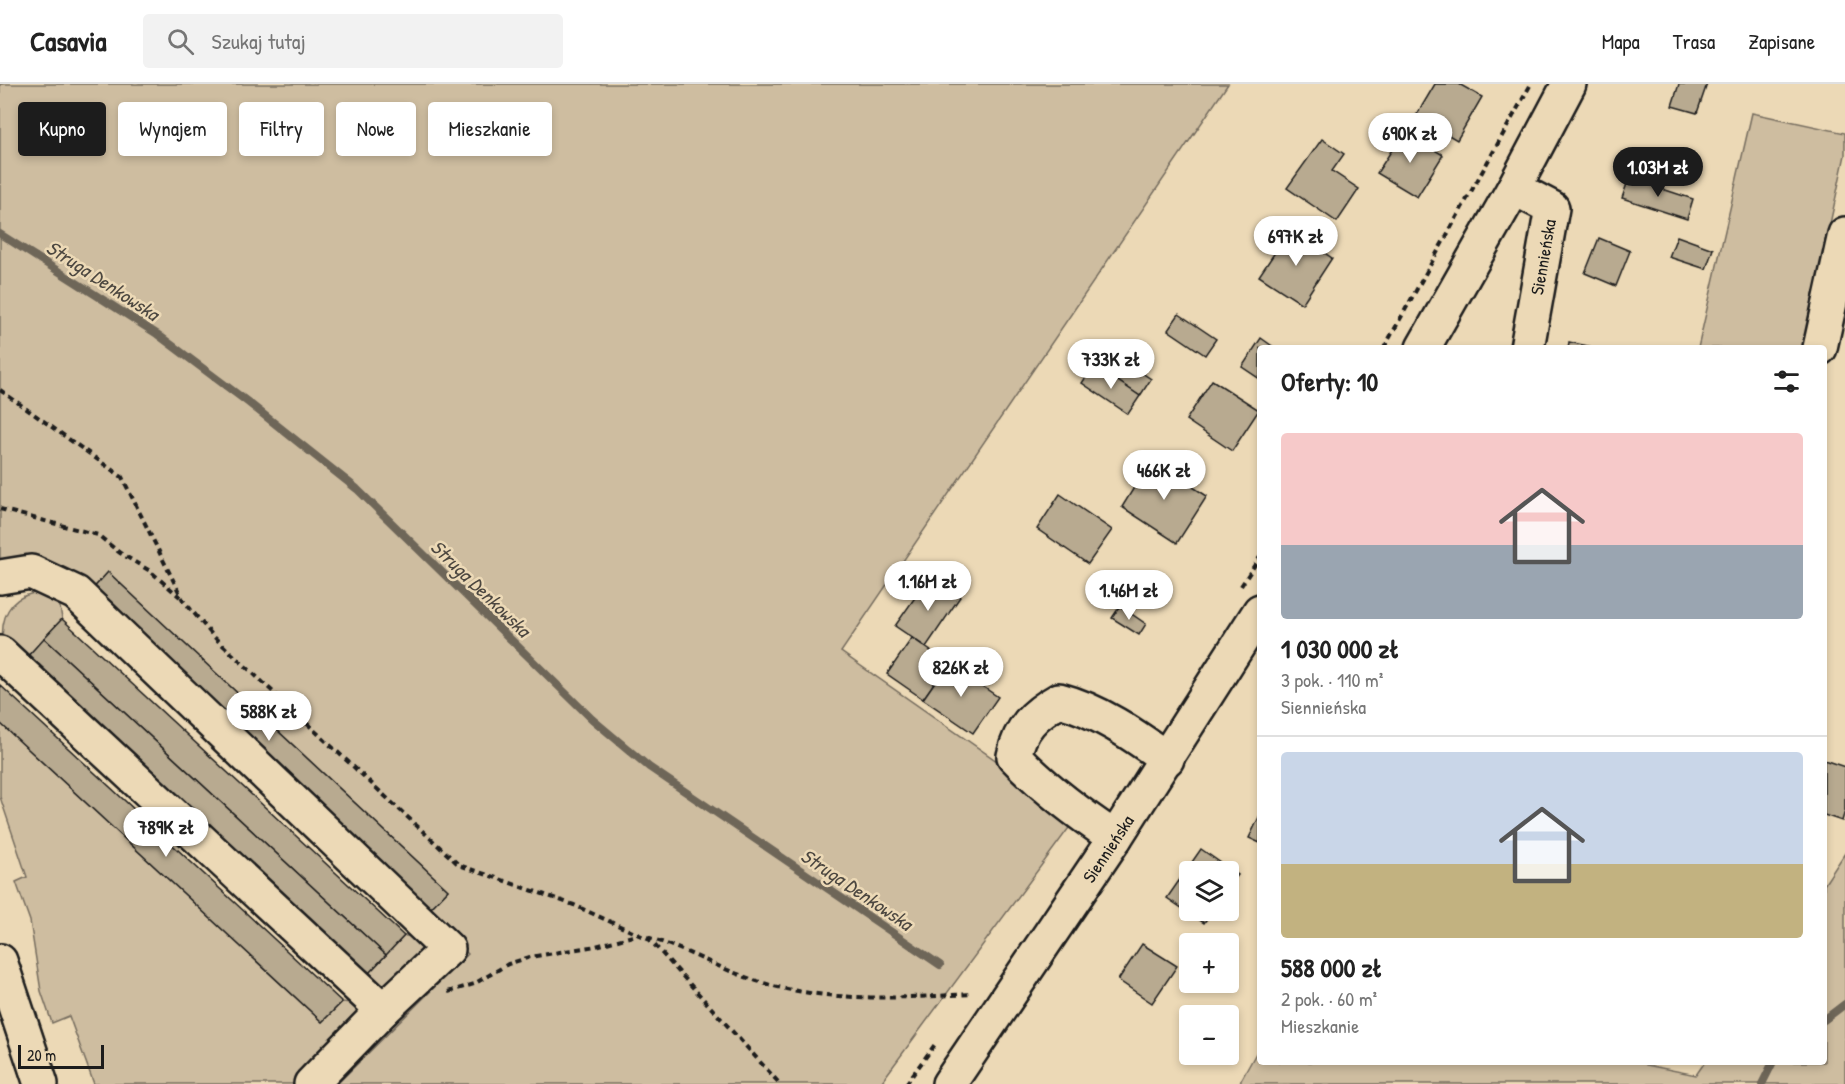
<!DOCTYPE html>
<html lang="pl">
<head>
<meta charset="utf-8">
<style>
	body { margin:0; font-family:"Patrick Hand",sans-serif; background:#f2f2f2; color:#222; height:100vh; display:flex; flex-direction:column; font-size:22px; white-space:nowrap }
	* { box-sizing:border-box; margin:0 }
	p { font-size:20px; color:#767676 }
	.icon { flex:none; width:33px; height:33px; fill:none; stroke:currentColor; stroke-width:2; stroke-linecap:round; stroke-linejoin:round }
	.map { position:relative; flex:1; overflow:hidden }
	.side { position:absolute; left:1257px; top:261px; width:570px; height:720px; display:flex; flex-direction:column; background:#fff; border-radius:6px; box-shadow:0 3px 9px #0003 }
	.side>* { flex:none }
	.guide { position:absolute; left:18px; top:18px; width:570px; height:54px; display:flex; gap:12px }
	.controls { position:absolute; left:1179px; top:777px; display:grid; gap:12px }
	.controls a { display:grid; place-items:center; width:60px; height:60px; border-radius:6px; background:#fff; box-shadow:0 3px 9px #0003; font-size:30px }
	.scale { position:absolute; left:18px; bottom:15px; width:86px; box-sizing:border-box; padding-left:6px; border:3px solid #1c1c1c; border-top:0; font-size:16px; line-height:21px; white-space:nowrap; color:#1c1c1c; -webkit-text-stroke:4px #ecd9b6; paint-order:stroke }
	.price { position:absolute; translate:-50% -51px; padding:0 14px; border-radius:21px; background:#fff; color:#222; font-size:20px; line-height:39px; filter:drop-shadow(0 2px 3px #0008) }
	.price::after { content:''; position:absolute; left:50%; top:36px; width:18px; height:14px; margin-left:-9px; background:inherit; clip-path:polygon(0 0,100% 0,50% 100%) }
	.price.on { background:#1c1c1c; color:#fff }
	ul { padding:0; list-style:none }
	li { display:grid; align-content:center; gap:12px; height:318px; padding:0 24px }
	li+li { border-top:2px solid #e0e0e0 }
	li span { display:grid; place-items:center; height:186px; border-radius:6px; color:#555 }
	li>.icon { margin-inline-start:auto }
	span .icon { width:108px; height:108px; fill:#fffc; stroke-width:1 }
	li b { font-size:26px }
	h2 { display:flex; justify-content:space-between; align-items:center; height:72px; padding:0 24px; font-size:26px }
	.pill { padding:0 21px; border-radius:6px; background:#fff; box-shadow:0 3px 9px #0003; font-size:21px; line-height:54px }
	.pill.on { background:#1c1c1c; color:#fff }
	header { display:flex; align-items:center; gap:36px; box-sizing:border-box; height:84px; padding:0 30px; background:#fff; border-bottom:2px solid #e0e0e0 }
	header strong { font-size:28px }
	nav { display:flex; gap:33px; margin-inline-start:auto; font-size:21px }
	.search { width:420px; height:54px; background:#f2f2f2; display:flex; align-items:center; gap:15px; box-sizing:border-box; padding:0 21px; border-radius:6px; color:#767676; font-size:22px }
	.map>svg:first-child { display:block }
	.green { fill:#cebda0; stroke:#756c5e; stroke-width:1.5 }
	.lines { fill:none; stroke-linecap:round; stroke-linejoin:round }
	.stream { stroke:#6e6659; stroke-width:8 }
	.building { fill:#b8aa90; stroke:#1c1c1c; stroke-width:1.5 }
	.minor-casing { stroke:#1c1c1c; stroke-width:38 }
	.major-casing { stroke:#1c1c1c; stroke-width:38 }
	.path { stroke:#1c1c1c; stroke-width:4; stroke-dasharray:6 4.5; stroke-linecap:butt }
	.minor { stroke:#ecd9b6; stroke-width:33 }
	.major { stroke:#ecd9b6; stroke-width:33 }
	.labels { text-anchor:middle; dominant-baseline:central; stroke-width:5; stroke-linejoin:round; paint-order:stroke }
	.street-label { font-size:18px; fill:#1c1c1c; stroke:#ecd9b6 }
	.water-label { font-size:20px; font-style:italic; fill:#4c4740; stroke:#ecd9b6 }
</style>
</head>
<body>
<header>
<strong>Casavia</strong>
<div class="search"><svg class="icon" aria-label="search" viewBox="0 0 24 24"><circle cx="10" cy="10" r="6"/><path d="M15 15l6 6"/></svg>Szukaj tutaj</div>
<nav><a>Mapa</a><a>Trasa</a><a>Zapisane</a></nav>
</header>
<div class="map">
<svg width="1845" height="1000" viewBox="0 0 1845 1000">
	<rect width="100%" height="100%" fill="#ecd9b6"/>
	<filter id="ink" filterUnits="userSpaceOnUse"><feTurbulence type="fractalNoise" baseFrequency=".0167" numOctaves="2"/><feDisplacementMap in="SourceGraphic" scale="12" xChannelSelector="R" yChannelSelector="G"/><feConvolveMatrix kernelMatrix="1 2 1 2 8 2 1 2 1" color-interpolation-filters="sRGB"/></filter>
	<g filter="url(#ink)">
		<!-- green -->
		<g class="green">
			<path d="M0,0H1228L841,568L1077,733L880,1000H337L468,870L434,837L429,826L448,806L108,488L90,508L0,478Z"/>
			<path d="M1752,29L1845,49V71L1803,264H1698Z"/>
			<path d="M34,509H43L59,517L62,535L26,574L3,559C0,534 9,514 34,509Z"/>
			<path d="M0,639L322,938L342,918L351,919L363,925L304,1000H94L69,932L52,939L41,907L30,837L16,798L27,793L0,713Z"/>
			<path d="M1845,769V1000H1239L1260,962V978H1646V981L1696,991L1705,978H1824V801Z"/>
			<path d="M404,852H413L427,862L390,914L367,891Z"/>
		</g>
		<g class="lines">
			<!-- stream -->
			<g class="stream">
				<path d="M0,150L157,250L249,319L357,405L592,635L649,683L940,881"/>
				<path d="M1824,936L1845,920"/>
				<path d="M1762,1000L1773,978"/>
			</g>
		</g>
		<!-- building -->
		<g class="building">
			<path d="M1435,0H1459L1482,13L1457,56L1416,32Z"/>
			<path d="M1679,0H1707L1697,29L1672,22Z"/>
			<path d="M1404,47L1443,71L1417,113L1377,89Z"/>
			<path d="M1322,55L1344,70L1332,87L1359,105L1337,138L1287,104Z"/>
			<path d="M1629,94L1693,115L1687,135L1622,114Z"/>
			<path d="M1290,146L1332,174L1302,220L1259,192Z"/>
			<path d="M1677,152L1713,165L1706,185L1669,173Z"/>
			<path d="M1599,154L1630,167L1616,202L1585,189Z"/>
			<path d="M1179,230L1216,255L1205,271L1168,246Z"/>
			<path d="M1261,254L1275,264H1260V295L1242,283Z"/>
			<path d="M1569,258L1597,264H1568Z"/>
			<path d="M1105,264L1151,295L1140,312L1094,281Z"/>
			<path d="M1094,281L1140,312L1128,330L1082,299Z"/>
			<path d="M1212,296L1259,326L1232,367L1186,336Z"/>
			<path d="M1151,376L1207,412L1177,459L1122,423Z"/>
			<path d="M1060,410L1112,446L1088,480L1037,445Z"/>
			<path d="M108,488L448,806L429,826L90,508Z"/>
			<path d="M930,492L960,513L926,563L895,542Z"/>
			<path d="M1120,522L1146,540L1139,551L1112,534Z"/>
			<path d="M62,535L404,852L386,871L44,554Z"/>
			<path d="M44,554L386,871L367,891L26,574Z"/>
			<path d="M912,554L948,579L923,615L887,590Z"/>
			<path d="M948,579L998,613L973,649L923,615Z"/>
			<path d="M0,601L342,918L322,938L0,639Z"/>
			<path d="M1824,676L1845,683V727L1842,737L1824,731Z"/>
			<path d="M1260,731V759L1249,754Z"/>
			<path d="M1201,765L1238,791L1228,804V788H1190V826H1213L1204,839L1167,814Z"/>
			<path d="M1142,860L1177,882L1152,919L1118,896Z"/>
		</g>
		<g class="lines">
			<defs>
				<g id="minor">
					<path d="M1514,104L1552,124L1527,264"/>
					<path d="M1820,264L1845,150"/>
					<path d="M0,493L31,488L76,509L448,865L383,926L311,1000"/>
					<path d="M0,569L383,926"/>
					<path d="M1115,754C1079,730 1044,704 1014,672C1020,644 1034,630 1059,616C1098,626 1134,651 1167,675"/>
					<path d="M0,877L41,1000"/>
				</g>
				<g id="major">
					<path d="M1423,264L1514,104L1569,0"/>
					<path id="s1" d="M949,1000L1115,754L1260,527"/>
				</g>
			</defs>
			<!-- minor casing -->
			<use href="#minor" class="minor-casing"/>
			<!-- major casing -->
			<use href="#major" class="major-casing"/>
			<!-- path -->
			<g class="path">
				<path d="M1384,264L1531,0"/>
				<path d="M0,306L122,393L183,516L213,552L459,781L574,821L650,856L780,1000"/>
				<path d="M0,425L98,451L120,469L150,487L180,513"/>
				<path d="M1241,502L1260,473"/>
				<path d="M647,853C685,865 720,885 757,897C823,919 903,914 971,910"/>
				<path d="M448,908L474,900L508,880L530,873L596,862L640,850"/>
				<path d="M906,1000L936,959"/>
			</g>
			<!-- minor -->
			<use href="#minor" class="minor"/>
			<!-- major -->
			<use href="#major" class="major"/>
		</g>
	</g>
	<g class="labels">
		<!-- street labels -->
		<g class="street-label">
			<text transform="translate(1543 173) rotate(-80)">Siennieńska</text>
			<text stroke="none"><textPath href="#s1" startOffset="284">Siennieńska</textPath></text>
		</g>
		<!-- water labels -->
		<g class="water-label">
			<text transform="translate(103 196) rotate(33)">Struga Denkowska</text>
			<text transform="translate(481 504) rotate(44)">Struga Denkowska</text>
			<text transform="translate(857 805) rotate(34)">Struga Denkowska</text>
		</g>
	</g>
</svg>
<div class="controls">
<a><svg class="icon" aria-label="layers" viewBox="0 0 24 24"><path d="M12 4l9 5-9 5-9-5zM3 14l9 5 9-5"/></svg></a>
<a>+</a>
<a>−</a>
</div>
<div class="scale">20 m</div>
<b class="price" style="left:1410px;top:80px">690K zł</b>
<b class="price on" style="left:1658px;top:114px">1.03M zł</b>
<b class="price" style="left:1296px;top:183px">697K zł</b>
<b class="price" style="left:1111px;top:306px">733K zł</b>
<b class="price" style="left:1164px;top:417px">466K zł</b>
<b class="price" style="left:928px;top:528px">1.16M zł</b>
<b class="price" style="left:1129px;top:537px">1.46M zł</b>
<b class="price" style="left:961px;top:614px">826K zł</b>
<b class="price" style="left:269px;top:658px">588K zł</b>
<b class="price" style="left:166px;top:774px">789K zł</b>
<div class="guide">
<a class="pill on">Kupno</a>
<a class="pill">Wynajem</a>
<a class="pill">Filtry</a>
<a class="pill">Nowe</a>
<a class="pill">Mieszkanie</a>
</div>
<section class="side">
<h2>Oferty: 10<svg class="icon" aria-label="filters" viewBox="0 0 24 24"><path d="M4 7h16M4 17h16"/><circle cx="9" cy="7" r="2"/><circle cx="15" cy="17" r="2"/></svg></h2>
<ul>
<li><span style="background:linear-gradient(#f6c9c9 60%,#9aa5b1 0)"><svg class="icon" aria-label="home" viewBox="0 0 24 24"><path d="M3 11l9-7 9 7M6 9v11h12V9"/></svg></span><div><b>1 030 000 zł</b><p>3 pok. · 110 m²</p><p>Siennieńska</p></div></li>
<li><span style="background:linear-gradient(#c9d6e8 60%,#c2b280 0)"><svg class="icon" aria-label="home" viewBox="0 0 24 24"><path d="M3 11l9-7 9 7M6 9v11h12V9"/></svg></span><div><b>588 000 zł</b><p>2 pok. · 60 m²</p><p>Mieszkanie</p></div></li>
</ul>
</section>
</div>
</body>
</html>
